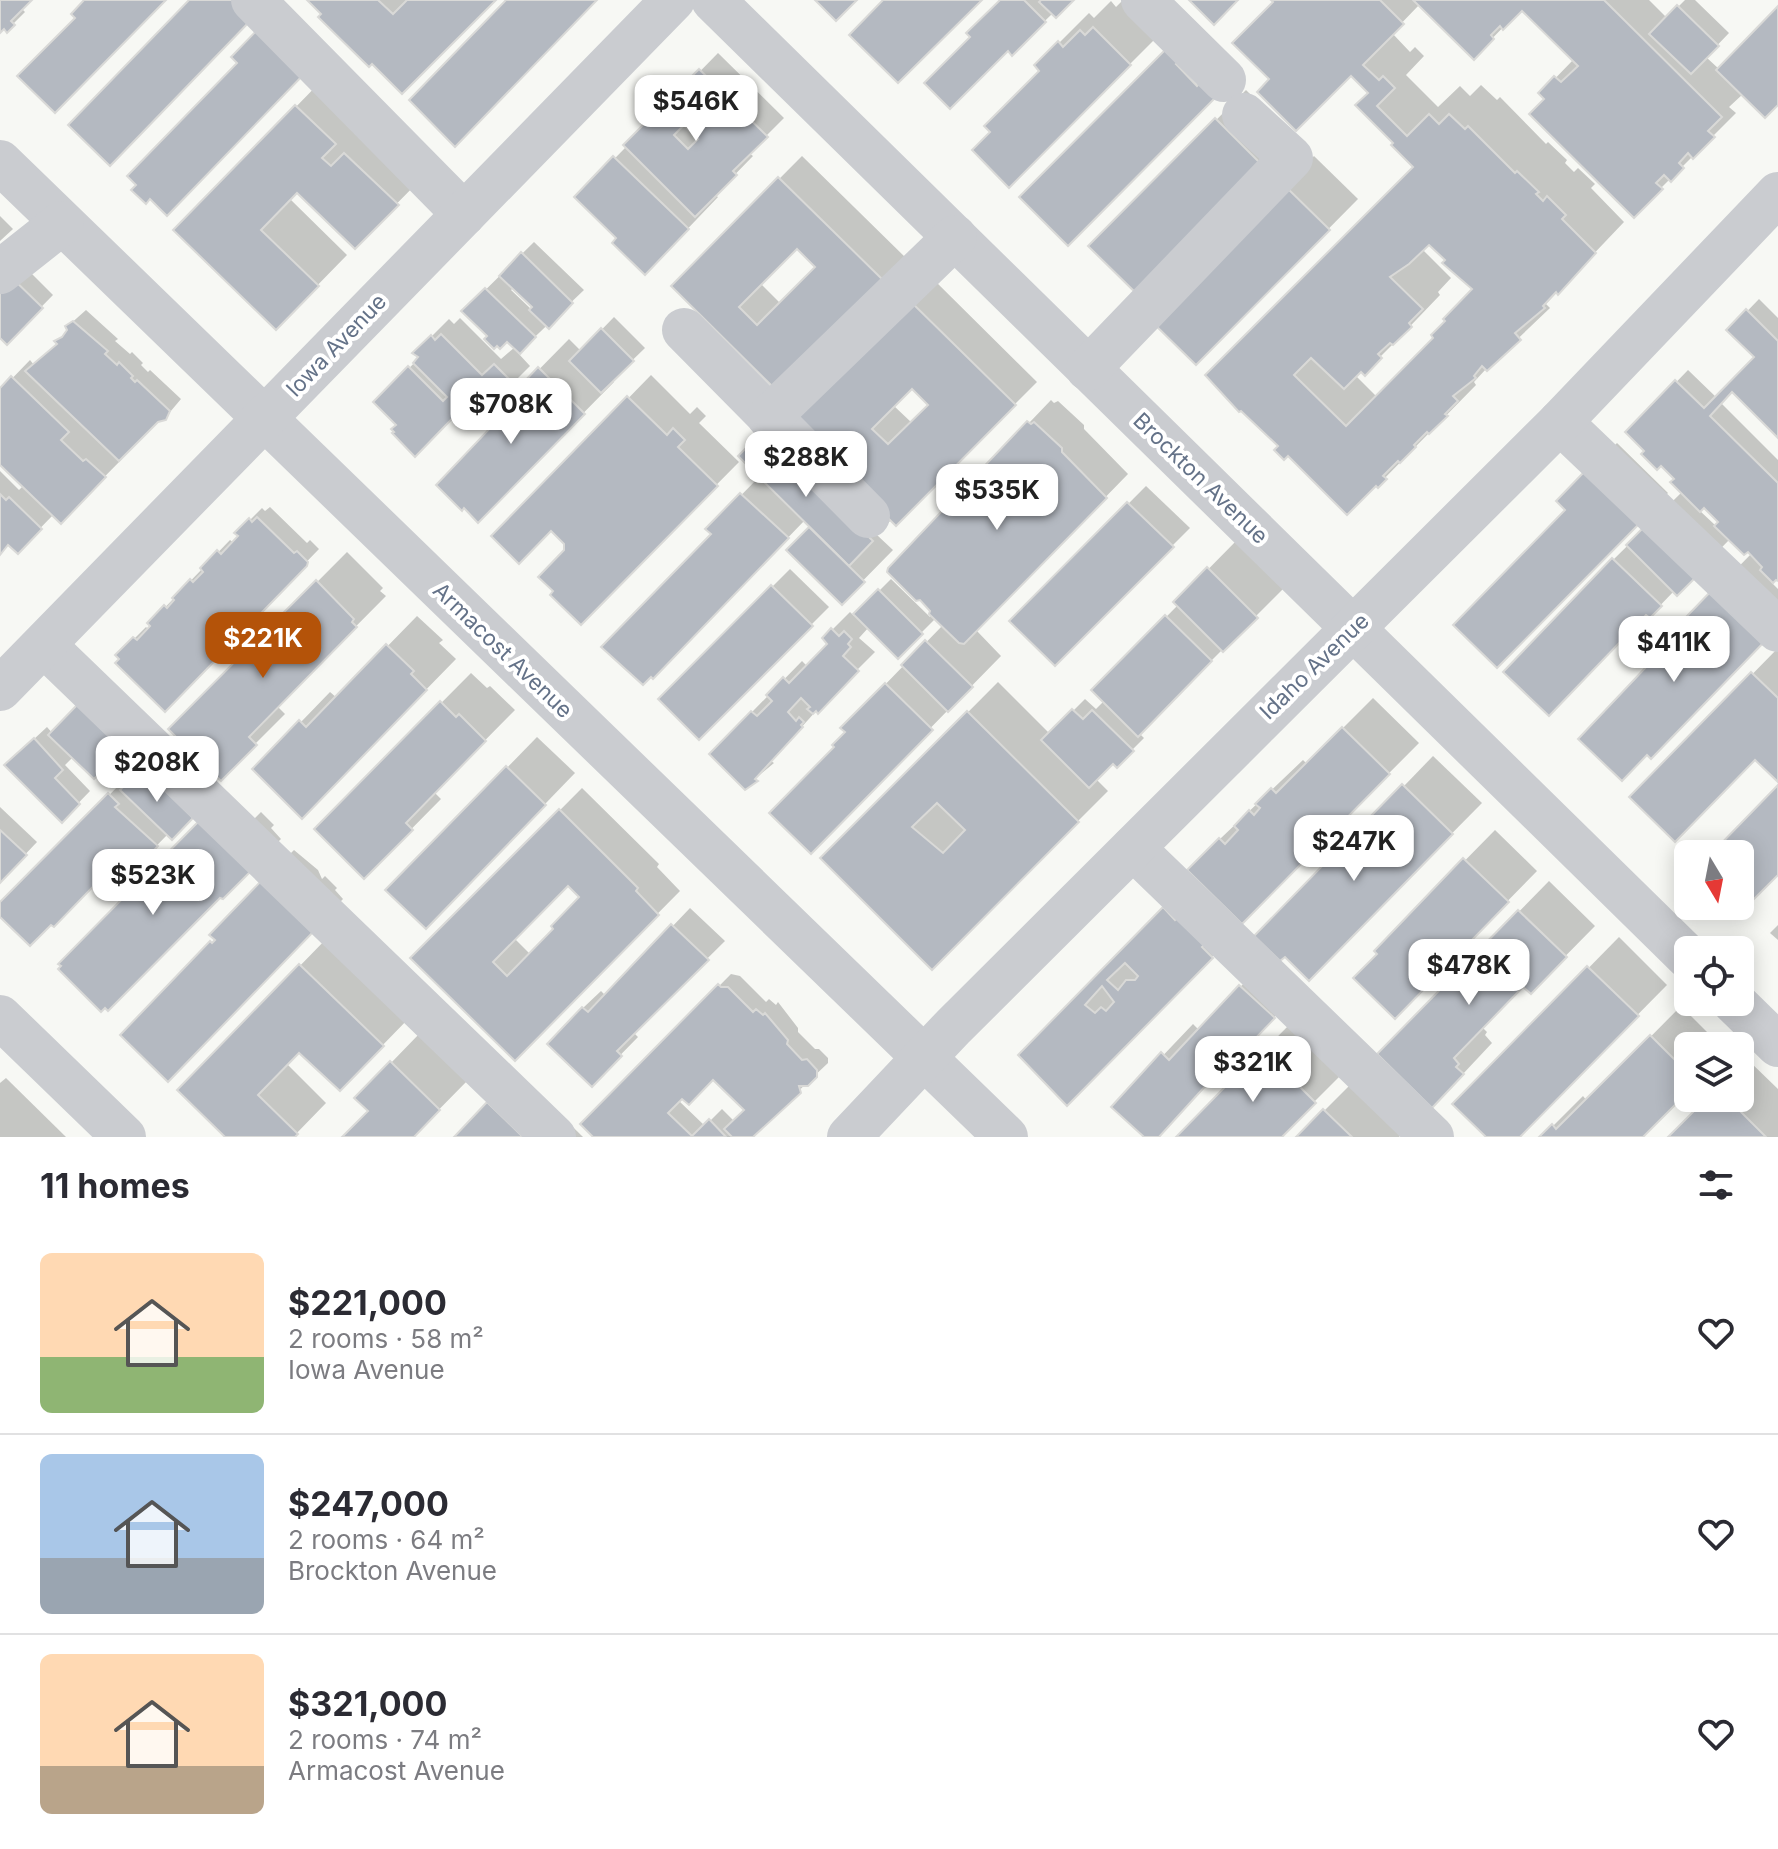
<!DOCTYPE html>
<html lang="en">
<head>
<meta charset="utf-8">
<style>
	body { margin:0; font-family:Inter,sans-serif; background:#f2f2f3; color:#2b2b33; height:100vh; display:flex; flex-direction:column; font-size:30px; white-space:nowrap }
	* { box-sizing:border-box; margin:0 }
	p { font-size:26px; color:#7c7c81 }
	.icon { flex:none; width:44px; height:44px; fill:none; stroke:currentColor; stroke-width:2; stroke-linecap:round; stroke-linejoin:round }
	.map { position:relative; height:1137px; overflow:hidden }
	.side { display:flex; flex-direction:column; background:#fff; flex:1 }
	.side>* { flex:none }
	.needle { width:52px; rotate:170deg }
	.tools { position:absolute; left:1674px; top:840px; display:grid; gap:16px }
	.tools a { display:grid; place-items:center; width:80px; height:80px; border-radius:12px; background:#fff; box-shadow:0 4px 20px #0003; font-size:40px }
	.price { position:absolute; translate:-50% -68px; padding:0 18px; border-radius:16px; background:#fff; color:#222; font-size:26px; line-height:52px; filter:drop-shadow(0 2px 4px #0008) }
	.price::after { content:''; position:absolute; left:50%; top:48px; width:24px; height:18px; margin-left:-12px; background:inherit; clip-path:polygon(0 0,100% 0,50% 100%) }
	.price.on { background:#b45309; color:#fff }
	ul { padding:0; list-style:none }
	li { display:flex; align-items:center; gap:24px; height:200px; padding:0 40px }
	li+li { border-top:2px solid #e1e1e2 }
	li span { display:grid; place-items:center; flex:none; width:224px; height:160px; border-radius:12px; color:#555 }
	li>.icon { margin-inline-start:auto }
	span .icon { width:96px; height:96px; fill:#fffc; stroke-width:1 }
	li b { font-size:34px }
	h2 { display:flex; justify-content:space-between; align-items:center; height:96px; padding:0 40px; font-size:34px }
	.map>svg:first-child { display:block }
	.shadow { fill:#0003; fill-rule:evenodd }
	.building { fill:#b4b9c1; stroke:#d9d9d7; stroke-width:2; fill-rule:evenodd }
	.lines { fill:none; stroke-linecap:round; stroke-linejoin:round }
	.minor { stroke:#caccd0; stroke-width:44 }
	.labels { text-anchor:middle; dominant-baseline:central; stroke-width:8; stroke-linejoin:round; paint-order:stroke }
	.street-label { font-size:22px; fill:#647288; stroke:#fff }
</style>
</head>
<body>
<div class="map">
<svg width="1778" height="1137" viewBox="0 0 1778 1137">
	<rect width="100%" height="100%" fill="#f7f8f4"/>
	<!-- shadow -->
	<g class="shadow">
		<path d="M0,0H30L21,8L25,12L7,30L4,26L0,30Z"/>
		<path d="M310,0H493L402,91Z"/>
		<path d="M1003,0H1071L1053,13L1012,53L1008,49L972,37Z"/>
		<path d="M1123,0L1160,34L1009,185L992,132L1042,71L1037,65L1089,13L1094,18L1111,1L1116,7Z"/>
		<path d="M1274,0H1649L1667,18L1685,0H1695L1729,33L1706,57L1719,69L1778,9V102L1743,94L1729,107L1736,113L1634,215L1541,93L1574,59L1522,8L1474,57L1420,4L1392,33L1410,52L1415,47L1424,56L1406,75L1438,107L1460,86L1470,96L1481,85L1497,100L1500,97L1546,144L1548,142L1567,160L1565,163L1574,172L1578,168L1595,184L1591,188L1624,222L1546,304L1550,308L1486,369L1474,382L1476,385L1378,485L1281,446L1241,408L1416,167L1396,143L1358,105L1370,93L1351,73L1272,79ZM1429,242L1475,289L1436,338L1377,397L1355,375L1361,369L1364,373L1394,343L1440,295L1438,292L1451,278L1422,249Z"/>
		<path d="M718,53L784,118L749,153L753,156L715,195L718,197L675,242L619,238L577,197Z"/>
		<path d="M326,76L427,173L355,246L298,190L290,199L347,255L306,297L176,230Z"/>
		<path d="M1246,90L1295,139L1140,294L1091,246Z"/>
		<path d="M802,156L907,259L778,389L673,286ZM797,246L817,267L781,304L760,283Z"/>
		<path d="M1314,156L1358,199L1196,363L1253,218Z"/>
		<path d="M0,216L13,229L0,241Z"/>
		<path d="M534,242L584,290L518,353L530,366L491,405L477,391L398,425L376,402L420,357L415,353L449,319L454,324L460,318L501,359L515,347L507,340L490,336L464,311ZM514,287L535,307L532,310L511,290Z"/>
		<path d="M20,262L53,295L7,342L0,336Z"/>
		<path d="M930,276L1037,382L896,523L892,519L877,535L893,550L842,602L789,550L812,527L805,520L683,646L713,534L708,529L760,476ZM912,386L931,405L912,423L893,405Z"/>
		<path d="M1759,299L1778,318V435L1732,390L1720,402L1778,460V578L1776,577L1771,582L1778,589V625L1668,647L1664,643L1752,553L1730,539L1677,593L1675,590L1650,616L1613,560L1682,492L1676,478L1628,432L1688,370L1717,398L1756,357L1729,330ZM1704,505L1721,522L1716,526L1699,510Z"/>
		<path d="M86,310L118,339L115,341L130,354L132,352L143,363L141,365L148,372L150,370L181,399L165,418L158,420L120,457L122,459L61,521L54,514L18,551L9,543L0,552V471L19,490L24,485L0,462V391L30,360L34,365L59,343L57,341L69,329L68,326Z"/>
		<path d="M614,317L645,348L612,380L614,382L478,520L515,404L510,399L569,339L581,351Z"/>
		<path d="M651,375L690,414L697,407L706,416L699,423L739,462L581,622L566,543L551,528L494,536Z"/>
		<path d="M1051,400L1054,403L1058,401L1084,425V429L1128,474L976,630L1001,656L810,851L836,747L848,732L843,728L943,625L936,618L898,656L869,627L859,638L875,652L817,710L771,761L774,763L745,787L711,754L802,661L808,667L830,644L824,638L850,612L854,616L891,579L930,617L1029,423Z"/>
		<path d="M1617,443L1668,493L1639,521L1593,481L1568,510L1559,501Z"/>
		<path d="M1146,486L1190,528L1055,663L1012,621Z"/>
		<path d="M270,507L307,543L310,540L319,549L164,709L118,655L146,627L149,630L153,626L150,623L230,540L234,543L241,536L237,533L262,508L265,511Z"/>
		<path d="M1238,539L1286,586L1139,733L1144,738L1129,753L1113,761L1096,779L1108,791L932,967L823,858L998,682L1050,734L1085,699L1096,709L1104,701L1094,690L1178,605L1176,602Z"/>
		<path d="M347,552L383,588L380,591L386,596L277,706L285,714L221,778L171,729Z"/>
		<path d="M790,569L829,607L699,737L660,699Z"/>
		<path d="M417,616L443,640L439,643L456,659L332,786L301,722L330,692L337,698Z"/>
		<path d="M1778,648V779L1755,757L1632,797Z"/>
		<path d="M471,673L487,688L490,686L515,710L434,792L441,799L364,877L316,829Z"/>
		<path d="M1373,698L1419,743L1239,924L1242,926L1067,1104L1021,1055L1197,877L1190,870L1220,839L1303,760L1307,764Z"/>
		<path d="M47,727L73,757L65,765L90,791L62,820L19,753Z"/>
		<path d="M537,737L575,773L456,896L388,890Z"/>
		<path d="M1433,756L1482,803L1309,978L1285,954L1404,786Z"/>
		<path d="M139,765L168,834L125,878L110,867L0,914V905Z"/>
		<path d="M582,788L659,864L657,867L680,891L515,1058L413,958ZM568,883L582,897L531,955L514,938Z"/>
		<path d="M0,807L37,842L0,881Z"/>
		<path d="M261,812L274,825L271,828L281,839L222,897L255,818Z"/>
		<path d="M1495,830L1537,871L1395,1016L1380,954L1376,951Z"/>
		<path d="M294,850L318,870L322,879L325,876L337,888L335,890L343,899L198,1049L123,1035L216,938L264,880Z"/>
		<path d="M1549,881L1595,926L1531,991L1524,984L1482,1027L1487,1032L1485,1035L1492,1043L1462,1075L1380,1054Z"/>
		<path d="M690,908L725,941L633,1032L638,1037L592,1084L583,1008L601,991L606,996Z"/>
		<path d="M1778,925V940L1770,933Z"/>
		<path d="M330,935L412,1015L340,1089L300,1050L287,1064L326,1103L293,1137H228L179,1090Z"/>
		<path d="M1619,937L1667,985L1517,1137H1489L1455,1104Z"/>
		<path d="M1270,956L1304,987L1156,1137H1147L1114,1107L1193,1024L1199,1030Z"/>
		<path d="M731,974L740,976L766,1002L769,999L776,1005L778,1002L798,1028V1032L815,1049H819L828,1058V1063L750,1137H596L583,1124ZM714,1077L747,1110L735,1122L722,1109L705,1126L678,1100Z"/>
		<path d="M1681,1006L1721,1046H1688V1089L1640,1137H1542L1583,1096L1587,1101Z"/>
		<path d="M1293,1021L1345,1071L1279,1137H1178Z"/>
		<path d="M421,1032L469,1079L412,1137H345L371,1111L357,1098Z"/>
		<path d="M1748,1060L1778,1089V1137H1671L1710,1098H1740V1068Z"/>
		<path d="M519,1074L583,1137H456Z"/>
		<path d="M6,1078L66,1137H0V1083Z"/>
		<path d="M1354,1081L1405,1130L1399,1137H1298Z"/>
	</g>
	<!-- building -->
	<g class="building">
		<path d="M0,0H32L11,21L15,25L7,33L4,29L0,33Z"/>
		<path d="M84,0H166L55,113L17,76L75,18L71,14Z"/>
		<path d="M189,0H234L253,18L110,166L68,125Z"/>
		<path d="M307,0H378L393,14L407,0H496L402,94L372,64L369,67L318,17L321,14Z"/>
		<path d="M506,0H597L455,147L409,100Z"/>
		<path d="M815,0H857L836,21Z"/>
		<path d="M883,0H982L898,83L849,35Z"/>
		<path d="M1000,0H1024L1046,22L1012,56L1008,51L950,109L924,83L970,37L966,33Z"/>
		<path d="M1041,0H1074L1056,18L1039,2Z"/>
		<path d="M1189,0H1238L1214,25Z"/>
		<path d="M1271,0H1380L1404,24L1363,65L1379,80L1383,76L1395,88L1377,106L1407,136L1429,114L1439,124L1449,114L1465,129L1468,126L1515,173L1517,171L1539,192L1536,194L1543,201L1547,196L1566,215L1562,219L1596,253L1558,295L1556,292L1543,306L1545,308L1515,333L1521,340L1487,371L1482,366L1474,376L1476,378L1453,396L1458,401L1445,414L1448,416L1429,434L1427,432L1414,445L1416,447L1400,463L1398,461L1383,476L1387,479L1378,488L1376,486L1347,515L1288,456L1284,460L1274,450L1278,446L1241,411L1239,412L1205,375L1413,167L1391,145L1393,143L1355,105L1368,93L1351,76L1296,131L1257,92L1269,79L1232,43L1273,2ZM1429,245L1445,260L1442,263L1472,289L1443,319L1445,321L1431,335L1433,338L1346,426L1294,375L1311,358L1344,389L1361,372L1365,376L1382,358L1378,354L1390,343L1393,345L1412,327L1409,323L1423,309L1390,277L1409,264Z"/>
		<path d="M1413,0H1604L1722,117L1708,131L1715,137L1693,159L1688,153L1679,163L1684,168L1671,182L1664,175L1656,183L1663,189L1634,218L1529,114L1544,99L1538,93L1554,76L1561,82L1578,66L1522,11L1503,30L1500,26L1491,35L1494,39L1474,60Z"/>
		<path d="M1677,5L1719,46L1691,74L1649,34Z"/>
		<path d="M1778,6V105L1765,118L1716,70Z"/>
		<path d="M261,26L308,70L167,216L150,199L146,204L131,190L136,185L127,176L237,63L231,57Z"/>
		<path d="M1093,27L1131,65L1009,188L972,150L990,132L984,126L1039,71L1034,65L1058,41L1063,47L1080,30L1085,35Z"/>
		<path d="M1168,47L1181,60L1176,64L1197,86L1203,80L1218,95L1068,246L1019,197Z"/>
		<path d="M699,69L768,137L733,171L737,175L695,217L623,145ZM684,125L698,139L688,149L674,135Z"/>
		<path d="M295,105L336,144L322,158L331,166L344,153L399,205L355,249L297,193L261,230L319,286L276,330L173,230Z"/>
		<path d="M1215,118L1267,170L1140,297L1088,246Z"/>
		<path d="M613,156L689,229L645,275L612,243L616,238L574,197Z"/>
		<path d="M778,177L886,283L778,392L671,286ZM797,249L815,267L757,325L739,307Z"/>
		<path d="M1283,184L1330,230L1196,365L1149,319Z"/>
		<path d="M521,252L573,303L549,329L529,310L532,307L499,276Z"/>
		<path d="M7,273L43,308L7,345L0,338V279Z"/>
		<path d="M485,288L536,337L520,354L507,342L500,349L497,346L494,349L484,339L487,336L461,311Z"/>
		<path d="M906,297L1016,405L896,526L786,417ZM912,389L928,405L888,444L872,429Z"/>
		<path d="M1746,309L1778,341V438L1732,392L1710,416L1778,483V581L1776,580L1773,583L1760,570L1762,567L1748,552L1744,555L1714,526L1718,522L1704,508L1700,512L1670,482L1674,479L1661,466L1657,470L1641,454L1644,451L1625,432L1675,380L1704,408L1754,357L1726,330Z"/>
		<path d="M73,321L108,351L105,354L117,365L119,362L133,376L131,378L135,382L137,380L170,411L166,420L158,422L119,461L25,371L57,344L54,341L62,337L67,330L65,326Z"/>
		<path d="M601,328L634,361L601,393L569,361Z"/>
		<path d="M441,334L482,375L494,364L514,384L491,408L476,394L415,457L392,433L394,432L391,429L396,425L373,402L408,366L443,401L447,397L413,363L418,357L412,353L431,335L435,340Z"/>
		<path d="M538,367L585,414L478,523L464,508L462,511L436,485L513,404L508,399Z"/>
		<path d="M11,376L69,432L61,440L83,461L86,459L106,477L61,524L0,465V388Z"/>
		<path d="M627,396L667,435L673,428L685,440L678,447L718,486L581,625L550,595L553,591L538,577L564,550V544L551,531L519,564L491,536Z"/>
		<path d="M1027,421L1031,424L1034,422L1062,448V452L1107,498L964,644L959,643L929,614L930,611L920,600L916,601L887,572L888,568Z"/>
		<path d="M762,432L873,541L849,566L738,456Z"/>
		<path d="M1585,471L1639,524L1497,668L1453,625L1565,510L1556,501Z"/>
		<path d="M740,493L789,538L653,679L651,677L643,685L601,647L711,534L705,529Z"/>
		<path d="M0,494L6,500L9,497L42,529L18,554L8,545L0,555Z"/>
		<path d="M1127,502L1174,547L1055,666L1009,621Z"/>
		<path d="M257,517L294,553L297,551L308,562L307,566L165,712L115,663L119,659L115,655L133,637L137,640L150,626L147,623L164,605L167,608L174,600L172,598L190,579L193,582L203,572L200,568L217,550L221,554L238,536L234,533L249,518L252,522Z"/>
		<path d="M1650,521L1702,571L1677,596L1626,545Z"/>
		<path d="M809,527L865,582L842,605L786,550Z"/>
		<path d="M1612,558L1662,606L1650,618L1646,615L1549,716L1503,672Z"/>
		<path d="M1207,567L1258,618L1223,652L1173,602Z"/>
		<path d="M316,580L354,619L352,622L357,627L249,737L257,745L221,781L168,729Z"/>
		<path d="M771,585L813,626L699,740L658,699Z"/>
		<path d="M1715,587L1768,638L1651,759L1647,755L1622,781L1578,739L1665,647L1661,643Z"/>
		<path d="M878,589L923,634L898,659L853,614Z"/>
		<path d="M1165,615L1212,661L1138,737L1091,690Z"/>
		<path d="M831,628L839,636L844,631L852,639L848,644L851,647L843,656L859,671L818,714L816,711L813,714L807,709L810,707L801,698L788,712L796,721L799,717L804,722L801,725L803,727L755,779L758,781L745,790L709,754L751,711L757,716L772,701L766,695L783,677L789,683L827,644L822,638Z"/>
		<path d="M925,640L973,687L948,712L901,665Z"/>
		<path d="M386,644L414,671L411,674L427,690L302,819L252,769L299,720L306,727Z"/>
		<path d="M1751,672L1778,698V782L1755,760L1675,842L1629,797Z"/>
		<path d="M885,683L933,730L811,854L769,813L834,747L832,745L845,732L840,728Z"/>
		<path d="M440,701L456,717L459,714L486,741L406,823L413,830L364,879L314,829Z"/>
		<path d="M78,704L124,748L94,779L48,735Z"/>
		<path d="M1072,709L1083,719L1092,710L1134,751L1117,768L1113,764L1089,788L1041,740Z"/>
		<path d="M967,711L1079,822L932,970L820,858ZM937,803L965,830L943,853L912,827Z"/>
		<path d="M1342,727L1390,774L1242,924L1187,870L1219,838L1225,844L1238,830L1234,826L1249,810L1254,815L1260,808L1255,804L1271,788L1276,793Z"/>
		<path d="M34,738L63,770L55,778L80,804L62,823L4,765Z"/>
		<path d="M506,766L546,805L426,929L385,890Z"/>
		<path d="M142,768L193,818L172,840L120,790Z"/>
		<path d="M1402,784L1453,834L1309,981L1285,957L1280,961L1254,936Z"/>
		<path d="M1778,785V875L1744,909L1740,906V854H1711Z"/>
		<path d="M108,793L119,804L115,807L158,846L126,880H121L109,870L54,927L51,925L30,946L0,917V902Z"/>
		<path d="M559,809L638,888L636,891L659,915L515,1061L410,958ZM568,886L579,897L551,926L553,929L507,976L493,962Z"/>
		<path d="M198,822L252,870L223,899L220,898L108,1011L105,1008L101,1012L58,969L61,966L58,964Z"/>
		<path d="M0,830L27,855L0,883Z"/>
		<path d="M1463,858L1509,902L1395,1019L1353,978L1377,954L1374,951Z"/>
		<path d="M263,879L315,930L168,1082L120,1035L210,941L212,943L215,940L209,935Z"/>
		<path d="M1163,907L1175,920L1181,915L1208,941L1202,947L1213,958L1067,1106L1018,1055ZM1125,963L1138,976L1135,980H1126L1118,990L1107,980ZM1102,986L1114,1002L1106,1011L1101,1007L1095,1013L1085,1005Z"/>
		<path d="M1518,910L1567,957L1531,994L1523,987L1454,1058L1459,1064L1456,1067L1464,1074L1432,1108L1377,1054Z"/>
		<path d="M671,924L709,960L617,1051L622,1056L592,1087L547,1044L582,1007L588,1012Z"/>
		<path d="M299,964L384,1046L340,1091L299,1053L258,1095L298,1134L295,1137H225L177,1090Z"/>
		<path d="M1587,966L1639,1016L1520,1137H1486L1452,1104Z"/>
		<path d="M718,984L721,987H728L753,1012L756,1009L763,1015L765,1013L788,1040L787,1044L802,1060L807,1059L817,1070V1077L808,1086H799L801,1093L753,1137H732L724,1129L744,1110L713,1080L689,1105L682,1099L668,1113L692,1136L709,1119L726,1137H593L580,1124Z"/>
		<path d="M1239,985L1275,1018L1218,1077L1205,1064L1198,1072L1209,1082L1159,1137H1144L1111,1107L1161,1052L1169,1060Z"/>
		<path d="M1650,1035L1688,1073V1092L1643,1137H1539L1552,1124L1556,1129Z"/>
		<path d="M1262,1049L1316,1103L1282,1137H1176Z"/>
		<path d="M390,1061L440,1110L414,1137H342L368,1111L354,1098Z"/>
		<path d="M1707,1098H1727L1766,1137H1668Z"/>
		<path d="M487,1102L523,1137H454Z"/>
		<path d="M1323,1109L1352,1137H1296Z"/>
	</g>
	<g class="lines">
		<!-- minor -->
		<g class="minor">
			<path d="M253,0L464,214"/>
			<path d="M713,0L1688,957"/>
			<path d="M1143,0L1224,80"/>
			<path d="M0,162L1006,1137"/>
			<path d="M0,272L62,223"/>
			<path d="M684,330L868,516"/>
			<path d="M1088,369L1291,158L1244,115"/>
			<path d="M769,417L955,237"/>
			<path d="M1560,422L1778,630"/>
			<path d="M44,645L554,1137"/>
			<path d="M0,689L673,0"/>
			<path d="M1133,848L1432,1137"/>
			<path d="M1734,1002L1778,1045"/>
			<path d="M0,1017L124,1137"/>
			<path d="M849,1137L953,1027L1560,422L1778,194"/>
		</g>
	</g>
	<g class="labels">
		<!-- street labels -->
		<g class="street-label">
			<text transform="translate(336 345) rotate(-46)">Iowa Avenue</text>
			<text transform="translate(1201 478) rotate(44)">Brockton Avenue</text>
			<text transform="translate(503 650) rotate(44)">Armacost Avenue</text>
			<text transform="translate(1314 666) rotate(-44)">Idaho Avenue</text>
		</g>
	</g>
</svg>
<div class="tools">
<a><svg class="needle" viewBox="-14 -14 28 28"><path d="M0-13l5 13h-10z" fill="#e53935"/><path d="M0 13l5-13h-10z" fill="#7c7c81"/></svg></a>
<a><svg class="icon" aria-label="locate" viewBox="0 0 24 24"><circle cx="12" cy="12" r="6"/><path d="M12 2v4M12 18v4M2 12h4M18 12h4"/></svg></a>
<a><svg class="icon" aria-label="layers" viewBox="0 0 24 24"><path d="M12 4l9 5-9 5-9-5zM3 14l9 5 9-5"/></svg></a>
</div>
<b class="price" style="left:696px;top:143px">$546K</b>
<b class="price" style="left:511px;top:446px">$708K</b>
<b class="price" style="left:806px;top:499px">$288K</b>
<b class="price" style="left:997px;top:532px">$535K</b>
<b class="price on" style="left:263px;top:680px">$221K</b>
<b class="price" style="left:1674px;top:684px">$411K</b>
<b class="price" style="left:157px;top:804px">$208K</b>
<b class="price" style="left:1354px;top:883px">$247K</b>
<b class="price" style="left:153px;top:917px">$523K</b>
<b class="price" style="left:1469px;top:1007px">$478K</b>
<b class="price" style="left:1253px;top:1104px">$321K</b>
</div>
<section class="side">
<h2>11 homes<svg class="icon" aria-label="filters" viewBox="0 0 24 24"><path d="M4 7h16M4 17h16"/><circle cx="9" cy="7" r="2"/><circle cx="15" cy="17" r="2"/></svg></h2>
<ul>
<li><span style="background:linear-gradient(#ffd9b3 65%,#8fb573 0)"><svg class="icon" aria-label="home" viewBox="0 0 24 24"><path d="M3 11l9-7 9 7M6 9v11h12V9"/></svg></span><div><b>$221,000</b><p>2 rooms · 58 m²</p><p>Iowa Avenue</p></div><svg class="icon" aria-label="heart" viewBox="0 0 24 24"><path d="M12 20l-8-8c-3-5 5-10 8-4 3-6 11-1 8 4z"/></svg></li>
<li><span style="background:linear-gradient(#a9c7e8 65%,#9aa5b1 0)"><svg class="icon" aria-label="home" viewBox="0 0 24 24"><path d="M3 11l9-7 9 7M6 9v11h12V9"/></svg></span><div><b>$247,000</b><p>2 rooms · 64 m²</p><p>Brockton Avenue</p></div><svg class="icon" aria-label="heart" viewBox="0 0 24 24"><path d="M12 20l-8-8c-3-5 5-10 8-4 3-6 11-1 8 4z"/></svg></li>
<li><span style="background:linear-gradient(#ffd9b3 70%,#b9a48a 0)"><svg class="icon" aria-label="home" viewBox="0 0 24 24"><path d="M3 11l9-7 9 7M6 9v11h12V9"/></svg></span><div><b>$321,000</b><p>2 rooms · 74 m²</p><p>Armacost Avenue</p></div><svg class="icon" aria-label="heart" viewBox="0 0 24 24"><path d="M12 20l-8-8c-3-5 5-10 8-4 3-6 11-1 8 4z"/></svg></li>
</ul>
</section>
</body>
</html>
